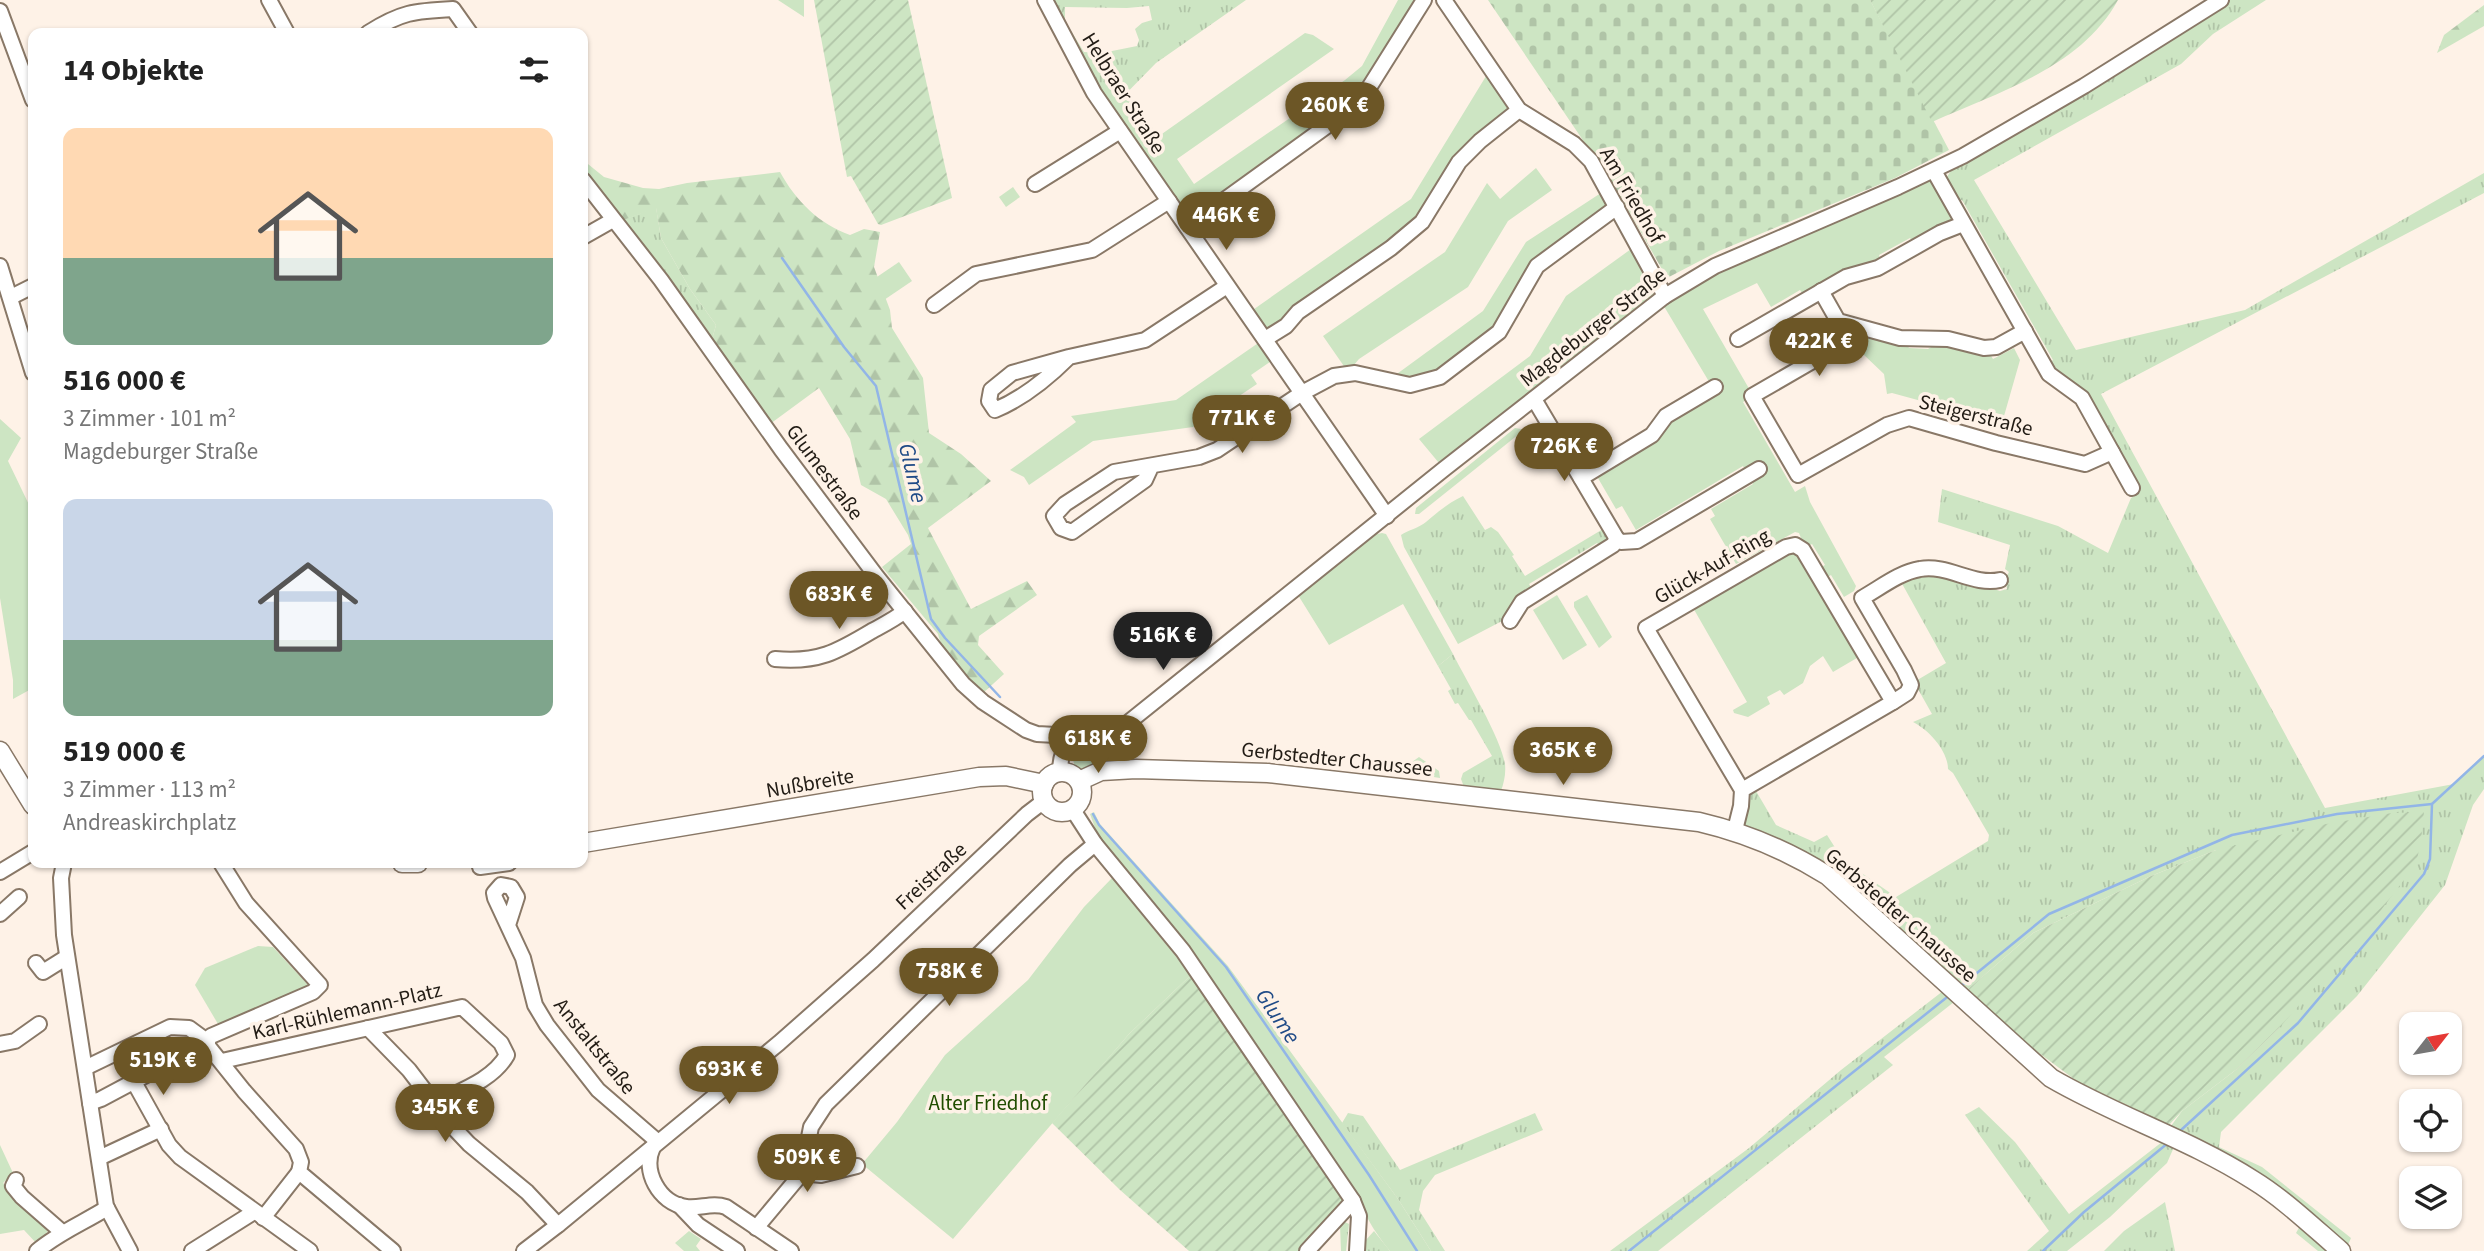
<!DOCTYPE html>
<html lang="de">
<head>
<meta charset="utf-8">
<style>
	body { margin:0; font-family:"Source Sans 3",sans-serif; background:#f6f6f6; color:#222; height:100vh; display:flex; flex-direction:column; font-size:26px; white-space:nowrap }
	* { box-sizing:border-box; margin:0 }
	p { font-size:23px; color:#767676 }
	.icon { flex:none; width:38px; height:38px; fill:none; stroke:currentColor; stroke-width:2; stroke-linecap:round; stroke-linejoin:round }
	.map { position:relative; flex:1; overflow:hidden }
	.sheet { position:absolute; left:28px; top:28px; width:560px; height:840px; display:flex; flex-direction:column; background:#fff; border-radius:14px; box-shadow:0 2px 5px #0004 }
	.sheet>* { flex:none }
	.needle { width:46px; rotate:59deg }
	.buttons { position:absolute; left:2399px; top:1012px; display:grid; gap:14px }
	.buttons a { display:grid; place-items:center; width:63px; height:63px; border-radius:14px; background:#fff; box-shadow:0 2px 5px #0004; font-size:35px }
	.price { position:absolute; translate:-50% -60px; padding:0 16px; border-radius:24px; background:#6c5626; color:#fff; font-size:23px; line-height:46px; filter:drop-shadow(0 2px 4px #0008) }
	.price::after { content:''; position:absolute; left:50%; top:42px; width:21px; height:16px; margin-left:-10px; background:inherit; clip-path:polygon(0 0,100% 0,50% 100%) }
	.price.on { background:#222; color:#fff }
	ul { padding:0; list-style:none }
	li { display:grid; align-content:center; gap:14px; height:371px; padding:0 35px }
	li span { display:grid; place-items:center; height:217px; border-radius:14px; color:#555 }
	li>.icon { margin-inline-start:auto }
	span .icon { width:126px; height:126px; fill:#fffc; stroke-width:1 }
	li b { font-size:30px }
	h2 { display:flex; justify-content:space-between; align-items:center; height:84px; padding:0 35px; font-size:30px }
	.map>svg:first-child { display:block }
	.grass { fill:url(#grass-tufts); fill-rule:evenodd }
	.forest { fill:url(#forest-firs) }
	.cemetery { fill:url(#cemetery-stones) }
	.park { fill:#cde5c3 }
	.garden { fill:url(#garden-furrows) }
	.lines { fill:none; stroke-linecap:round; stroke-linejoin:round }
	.stream { stroke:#92b5e7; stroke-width:2.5 }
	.minor-casing { stroke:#897867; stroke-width:18 }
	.major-casing { stroke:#897867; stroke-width:21 }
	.minor { stroke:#fff; stroke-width:14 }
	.major { stroke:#fff; stroke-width:18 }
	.labels { text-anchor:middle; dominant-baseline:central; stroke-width:7; stroke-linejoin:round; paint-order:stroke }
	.street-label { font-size:21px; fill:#221c15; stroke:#fef2e7 }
	.park-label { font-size:21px; fill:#204d00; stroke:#fef2e7 }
	.water-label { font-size:23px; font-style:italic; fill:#204b87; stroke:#fef2e7 }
</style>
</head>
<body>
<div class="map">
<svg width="2484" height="1251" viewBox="0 0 2484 1251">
	<defs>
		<pattern id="grass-tufts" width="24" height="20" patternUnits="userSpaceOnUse" patternTransform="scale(1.75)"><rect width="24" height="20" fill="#cde5c3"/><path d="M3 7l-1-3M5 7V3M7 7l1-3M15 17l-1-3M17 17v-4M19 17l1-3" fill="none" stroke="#b0c4a7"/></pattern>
		<pattern id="forest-firs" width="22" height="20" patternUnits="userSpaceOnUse" patternTransform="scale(1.75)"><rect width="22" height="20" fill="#cde5c3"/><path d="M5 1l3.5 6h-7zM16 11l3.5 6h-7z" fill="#b0c4a7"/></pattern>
		<pattern id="cemetery-stones" width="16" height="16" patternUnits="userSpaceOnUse" patternTransform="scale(1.75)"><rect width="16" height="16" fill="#cde5c3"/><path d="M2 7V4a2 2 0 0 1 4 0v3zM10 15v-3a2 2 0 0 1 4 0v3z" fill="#b0c4a7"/></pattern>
		<pattern id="garden-furrows" width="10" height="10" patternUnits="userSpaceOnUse" patternTransform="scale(1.75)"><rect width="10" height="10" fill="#cde5c3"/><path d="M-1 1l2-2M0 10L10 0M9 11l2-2" fill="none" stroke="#b0c4a7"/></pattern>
	</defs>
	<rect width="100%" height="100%" fill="#fef2e7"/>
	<!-- grass -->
	<g class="grass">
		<path d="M1045,0H1246L1156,63L1108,112ZM1149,6L1152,20L1142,23L1135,29L1139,40L1137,46L1102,53L1084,52L1065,21V7L1127,8Z"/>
		<path d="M2221,0H2266L2213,34L2181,64L1974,180L2076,350L2245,310L2484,173V193L2101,394L2325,808L2454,784L2484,756V789L2473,805L2445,885L2357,996L2221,1132L2219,1147L2262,1167L2351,1238L2348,1245L2275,1188L2168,1130L2182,1111L2237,1069L2280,1027L2216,850L2151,876L2033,933L1967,990L1899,933L1743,826L1749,793L1751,790L1756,791L1776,825L1814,842L1827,835L1843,860L1896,897L1988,841L1989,835L1953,773L1948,769C1948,751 1929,730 1913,722L1932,714L1914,682L1946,663L1900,580C1936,565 1965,580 2000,591L2007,589L2005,579L2009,572L2005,569L2010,545L1938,522L1942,489L2058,526L2108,553L2131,498L2140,492L2083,391C2070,379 2060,378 2048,364L2053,360L1962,200L1956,203L1947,185L1946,178L1953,168Z"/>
		<path d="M656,207L661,238L690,289L716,325L711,343L618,222Z"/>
		<path d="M1463,496L1485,530L1491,527L1498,532L1514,555L1512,556L1525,576L1603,529L1611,542L1601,548L1597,543L1529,584L1532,589L1520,596L1512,605L1504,620L1458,644L1404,547L1401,535C1408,530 1419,528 1426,522C1438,512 1448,503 1463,496Z"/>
		<path d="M1453,654C1466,680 1501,738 1505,764C1506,774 1504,782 1501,791L1464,787L1461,779L1463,773L1492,756L1471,720H1469L1458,703L1455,704L1448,691L1451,689L1438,666Z"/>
		<path d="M1943,991L1954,1002L1884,1057L1893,1065L1658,1251H1610L1749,1148L1841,1070Z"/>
		<path d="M1979,1107L2015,1142L2069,1214L2162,1142L2174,1147L2167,1163L2110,1217L2067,1251H2027L2049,1231L1965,1115Z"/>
		<path d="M1348,1113L1363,1116L1400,1170L1535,1113L1543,1130L1435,1175L1423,1191L1419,1210L1445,1251H1431L1398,1199L1342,1123Z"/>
		<path d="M2165,1202L2175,1251H2104L2124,1231Z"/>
		<path d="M1345,1222L1349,1224L1346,1251H1341L1340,1225Z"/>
		<path d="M2301,1224L2326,1251H2318L2296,1233Z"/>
		<path d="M1374,1231L1390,1251H1364L1365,1241Z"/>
	</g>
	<!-- forest -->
	<g class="forest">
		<path d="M778,0H804V17Z"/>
		<path d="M2484,5V26L2437,53L2444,35Z"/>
		<path d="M583,160L604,177L643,188L659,189L687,183L780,172C796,201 819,224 850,235L864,229L880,232L874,267L890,310L892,328L923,378L929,433L961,454L991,481L928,528L971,609L1027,581L1037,595L979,636L978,645L1004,674L983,693C970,678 941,652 938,634L882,567L911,544L908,535L886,499L861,485L850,439L819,388L770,424L711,343L716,325L690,289L661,238L656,208L618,222L583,174Z"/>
	</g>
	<!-- cemetery -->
	<path class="cemetery" d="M1488,0H1870L1949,150L1895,178L1719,251L1667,278L1618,192Z"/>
	<!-- park -->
	<g class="park">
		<path d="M1398,0H1424L1365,94L1187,227L1108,112L1125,93L1159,136L1305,33L1313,35L1334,49L1177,159L1194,184L1345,80L1362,66Z"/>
		<path d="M1491,68L1519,110L1480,141L1422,222L1298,312L1269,345L1277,357L1251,375L1257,384L1193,427L1093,441L1029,485L1024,477L1010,470L1076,422L1071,416L1176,400L1264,339L1247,314L1411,199Z"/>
		<path d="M1536,168L1552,190L1508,221L1468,287L1359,359L1348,372L1323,336L1445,252L1487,183L1500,199Z"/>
		<path d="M1928,180L1937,184L1958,221L1914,243L1910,238L1879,255L1881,261L1804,296L1800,290L1771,307L1757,283L1703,309L1751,392V397L1743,402L1795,492L1805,486L1810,502L1856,586L1854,591L1844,597L1831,575L1824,579L1818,569L1825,565L1812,544L1805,548L1799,533L1795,532L1736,564L1710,519L1715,516L1711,509L1753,484L1743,466L1636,530L1622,506L1616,509L1595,473L1664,433L1662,429L1670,424L1668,419L1709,395H1717L1662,303L1718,270Z"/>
		<path d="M1013,187L1020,197L1006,207L999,197Z"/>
		<path d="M1607,189L1617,207L1552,255L1499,332L1440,377L1390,379L1483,311L1526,242Z"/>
		<path d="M1638,244L1665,296L1444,469L1419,439L1530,356L1566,296Z"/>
		<path d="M899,262L912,281L884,300L871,281Z"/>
		<path d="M1849,326L1904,341L1909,348L1928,349L1941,341L1988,351L1993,359L2014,348L2020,360L2002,423L1892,393L1887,394L1884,374L1863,354Z"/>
		<path d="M0,419L21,438L8,461L33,513V688L13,699V680L0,598Z"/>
		<path d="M1515,428L1521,429L1519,434L1419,514H1415L1416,508Z"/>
		<path d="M1382,533L1386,534L1453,654L1438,666L1403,604L1329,645L1298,595L1373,535Z"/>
		<path d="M1797,551L1862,655L1833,672L1823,656L1810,666L1803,683L1784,695L1780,690L1767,697L1770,704L1748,717L1734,713L1733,710L1747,702L1692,606L1781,554Z"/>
		<path d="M1557,595L1587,645L1563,660L1533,610Z"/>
		<path d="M1587,595L1612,637L1599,648L1574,607V602Z"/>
		<path d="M1095,751L1102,764L1080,770L1075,767L1073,760L1076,754Z"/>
		<path d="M1419,757L1439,771L1440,778L1414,774L1412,762Z"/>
		<path d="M1094,812L1100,824L1228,966L1398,1199L1431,1251H1390C1373,1230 1365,1216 1356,1191L1241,1026L1099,839L1090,814Z"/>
		<path d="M1112,878L1191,975L1129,1034L953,1239L862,1164L897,1122L945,1055L1028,980L1084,907Z"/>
		<path d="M258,946L273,947L309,986L218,1024L195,985L205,968Z"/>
		<path d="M0,1145L13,1173L3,1183L50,1228L38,1245L24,1230L0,1234Z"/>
		<path d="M689,1231L701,1239L696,1246L700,1251H684L675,1243Z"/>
	</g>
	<!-- garden -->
	<g class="garden">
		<path d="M814,0H908L952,198L881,225L878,224L851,176L847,177Z"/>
		<path d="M1870,0H2118C2081,68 1998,92 1932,122Z"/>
		<path d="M2424,812L2421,841L2416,864L2372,922L2280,1027L2237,1069L2182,1111L2169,1125L2078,1082L2027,1044L1967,990L2033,933L2151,876L2216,850L2326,824L2392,813Z"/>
		<path d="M1191,975L1343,1193V1203L1300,1251H1189L1119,1189L1052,1123L1129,1034Z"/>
	</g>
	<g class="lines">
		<!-- stream -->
		<g class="stream">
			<path d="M782,258L844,347L876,386L931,619L945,638L1000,697"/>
			<path d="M1093,814L1099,825L1226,967L1369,1175L1417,1251"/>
			<path d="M1961,986L2049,914L2232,835L2337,814L2432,804"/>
			<path d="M2180,1131L2298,1023L2424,874L2430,859L2432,804L2484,756"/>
			<path d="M1629,1251L1951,994"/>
			<path d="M2043,1251L2084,1212L2168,1143"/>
		</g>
		<defs>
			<g id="minor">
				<path d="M269,0L287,33"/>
				<path d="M1045,0L1094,93L1387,516"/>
				<path d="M1444,0L1519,110L1574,144L1591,161L1665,296"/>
				<path d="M0,11L33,100"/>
				<path d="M368,33C401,12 414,11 453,9L470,33"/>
				<path d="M1934,171L2049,374L2082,398L2132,488"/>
				<path d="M583,180L661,280L781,449L877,577L963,684L983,702L1026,730L1037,734L1056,735L1068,746"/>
				<path d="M1035,184L1120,131"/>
				<path d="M1187,227L1360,102L1424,0"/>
				<path d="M583,237L613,220"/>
				<path d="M0,266L33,373"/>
				<path d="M1821,291L1838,321L1900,338L1948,339L1984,348L1996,347L2025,331"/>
				<path d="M11,297L33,286"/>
				<path d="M934,305L976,274L1092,250L1169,201"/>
				<path d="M1838,321L1830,346L1823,355L1752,396L1798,475L1887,425L1909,418L1996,443L2085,464L2112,452"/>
				<path d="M1265,339L1286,326L1298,312L1391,248L1422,222L1459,162L1480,141L1519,110"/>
				<path d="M1738,339L1846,277L1878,268L1940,233L1963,224"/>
				<path d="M1069,357C1047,379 1024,398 995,410L989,401L991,390L1012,373L1069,357L1145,340L1227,286"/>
				<path d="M1534,399L1617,539L1621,542L1637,541L1759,469"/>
				<path d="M1151,467L1145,480L1072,532L1061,528L1054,516L1065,504L1114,472L1199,457L1217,450L1302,393L1334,376L1355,373L1410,385L1440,377L1499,332L1537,266L1617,207"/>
				<path d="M1581,478L1652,435L1666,416L1715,387"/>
				<path d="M1510,621L1522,602L1613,545L1617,539"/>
				<path d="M775,659C818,663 837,652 872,631C883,625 895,619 905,611"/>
				<path d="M1893,702L1907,693L1911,685L1904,670L1862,598C1880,588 1900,572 1920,569C1948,564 1973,586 2000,580"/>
				<path d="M1060,772C1061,736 1073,749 1099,743C1104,741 1109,737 1114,734L1444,469L1665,296L1715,266L1898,187L1963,156L2084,86L2221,0"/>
				<path d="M1073,810L1095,844L1183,951L1353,1201L1359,1216L1357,1251"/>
				<path d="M1735,830L1741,806L1742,790L1646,628L1786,547L1795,545L1803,550L1893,702L1742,790"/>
				<path d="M64,863L61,878L64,935L106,1206L130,1251"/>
				<path d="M221,863L246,903L320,985L313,992L211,1036L208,1040V1046L244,1091L296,1149L301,1162L299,1172L393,1251"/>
				<path d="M480,867L509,863"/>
				<path d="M0,872L33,852"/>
				<path d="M0,914L19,897"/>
				<path d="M508,925L517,897L511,887L501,885L494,893L495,898L523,958L535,1005L547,1025L598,1090L657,1141"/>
				<path d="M36,963L43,972L67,957"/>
				<path d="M368,1028L409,1070L451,1125L469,1144L527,1192L558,1225"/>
				<path d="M0,1044L15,1041L39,1024"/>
				<path d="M222,1061L462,1007L501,1043L507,1055C493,1080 460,1091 436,1103"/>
				<path d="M85,1068L170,1027L189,1028L208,1042L101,1099L90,1103"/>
				<path d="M134,1082L169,1145L180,1157L310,1251"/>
				<path d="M653,1147C642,1171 659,1203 686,1207C700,1209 712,1202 726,1207L791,1251"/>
				<path d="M99,1158L161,1129"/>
				<path d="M802,1173L811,1127L826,1104L1070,865L1095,844"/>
				<path d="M16,1180L13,1186L22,1197L62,1232"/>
				<path d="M679,1205L698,1225L737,1251"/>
				<path d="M263,1218L299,1172"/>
				<path d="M756,1228L802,1173L821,1175L857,1166"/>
				<path d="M37,1251C58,1233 83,1223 107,1208"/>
				<path d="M192,1251L254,1212"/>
				<path d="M524,1251L558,1225L779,1043L873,960L1027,814L1044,801"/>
				<path d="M1307,1251L1353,1201"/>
			</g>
			<g id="major">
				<path d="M0,751L33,805"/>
				<circle cx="1062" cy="792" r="20"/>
				<path d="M1079,781L1101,771L1136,769L1268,773L1699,822C1746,833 1787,850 1828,876L2051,1078C2116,1116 2189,1139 2253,1180C2284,1199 2313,1227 2341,1251"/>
				<path d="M583,843L979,777L1006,776L1044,784"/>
				<path d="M402,863H418"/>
			</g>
		</defs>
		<!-- minor casing -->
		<use href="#minor" class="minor-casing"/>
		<!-- major casing -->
		<use href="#major" class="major-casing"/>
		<!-- minor -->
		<use href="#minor" class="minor"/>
		<!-- major -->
		<use href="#major" class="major"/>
	</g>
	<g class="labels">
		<!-- street labels -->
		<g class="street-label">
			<text transform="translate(1124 93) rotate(58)">Helbraer Straße</text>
			<text transform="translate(1632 195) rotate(60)">Am Friedhof</text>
			<text transform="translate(1593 327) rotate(-38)">Magdeburger Straße</text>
			<text transform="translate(1976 415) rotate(14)">Steigerstraße</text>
			<text transform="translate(825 472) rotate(53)">Glumestraße</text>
			<text transform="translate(1712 566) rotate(-30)">Glück-Auf-Ring</text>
			<text transform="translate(1337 759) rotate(6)">Gerbstedter Chaussee</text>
			<text transform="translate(810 783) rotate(-10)">Nußbreite</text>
			<text transform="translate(931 876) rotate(-43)">Freistraße</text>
			<text transform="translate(1901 915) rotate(41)">Gerbstedter Chaussee</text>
			<text transform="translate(347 1011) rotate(-13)">Karl-Rühlemann-Platz</text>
			<text transform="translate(595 1046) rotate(51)">Anstaltstraße</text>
		</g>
		<!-- park labels -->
		<g class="park-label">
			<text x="988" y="1103">Alter Friedhof</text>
		</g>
		<!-- water labels -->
		<g class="water-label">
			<text transform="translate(913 473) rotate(77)">Glume</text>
			<text transform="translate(1278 1016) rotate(56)">Glume</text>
		</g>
	</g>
</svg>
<div class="buttons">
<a><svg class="needle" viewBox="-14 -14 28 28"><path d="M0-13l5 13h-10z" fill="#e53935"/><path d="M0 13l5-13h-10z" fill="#767676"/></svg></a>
<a><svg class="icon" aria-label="locate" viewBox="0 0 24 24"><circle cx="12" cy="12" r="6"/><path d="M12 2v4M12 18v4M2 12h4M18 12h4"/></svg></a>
<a><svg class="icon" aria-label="layers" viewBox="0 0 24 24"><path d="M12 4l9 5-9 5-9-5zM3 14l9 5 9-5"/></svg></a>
</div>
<b class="price" style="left:1335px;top:142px">260K €</b>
<b class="price" style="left:1226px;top:252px">446K €</b>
<b class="price" style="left:1819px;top:378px">422K €</b>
<b class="price" style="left:1242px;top:455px">771K €</b>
<b class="price" style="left:1564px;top:483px">726K €</b>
<b class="price" style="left:839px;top:631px">683K €</b>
<b class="price on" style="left:1163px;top:672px">516K €</b>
<b class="price" style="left:1098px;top:775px">618K €</b>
<b class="price" style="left:1563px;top:787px">365K €</b>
<b class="price" style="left:949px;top:1008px">758K €</b>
<b class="price" style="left:163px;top:1097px">519K €</b>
<b class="price" style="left:729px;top:1106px">693K €</b>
<b class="price" style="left:445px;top:1144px">345K €</b>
<b class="price" style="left:807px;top:1194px">509K €</b>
<section class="sheet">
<h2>14 Objekte<svg class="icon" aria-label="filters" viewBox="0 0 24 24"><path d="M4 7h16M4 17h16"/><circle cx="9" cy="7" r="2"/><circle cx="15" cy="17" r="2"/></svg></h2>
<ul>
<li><span style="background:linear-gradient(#ffd9b3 60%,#7fa58c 0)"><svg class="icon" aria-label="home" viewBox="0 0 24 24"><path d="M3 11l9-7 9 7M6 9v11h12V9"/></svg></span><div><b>516 000 €</b><p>3 Zimmer · 101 m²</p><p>Magdeburger Straße</p></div></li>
<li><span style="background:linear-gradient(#c9d6e8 65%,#7fa58c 0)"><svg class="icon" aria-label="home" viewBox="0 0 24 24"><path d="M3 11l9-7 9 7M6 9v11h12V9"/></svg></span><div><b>519 000 €</b><p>3 Zimmer · 113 m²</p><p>Andreaskirchplatz</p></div></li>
</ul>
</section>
</div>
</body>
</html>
